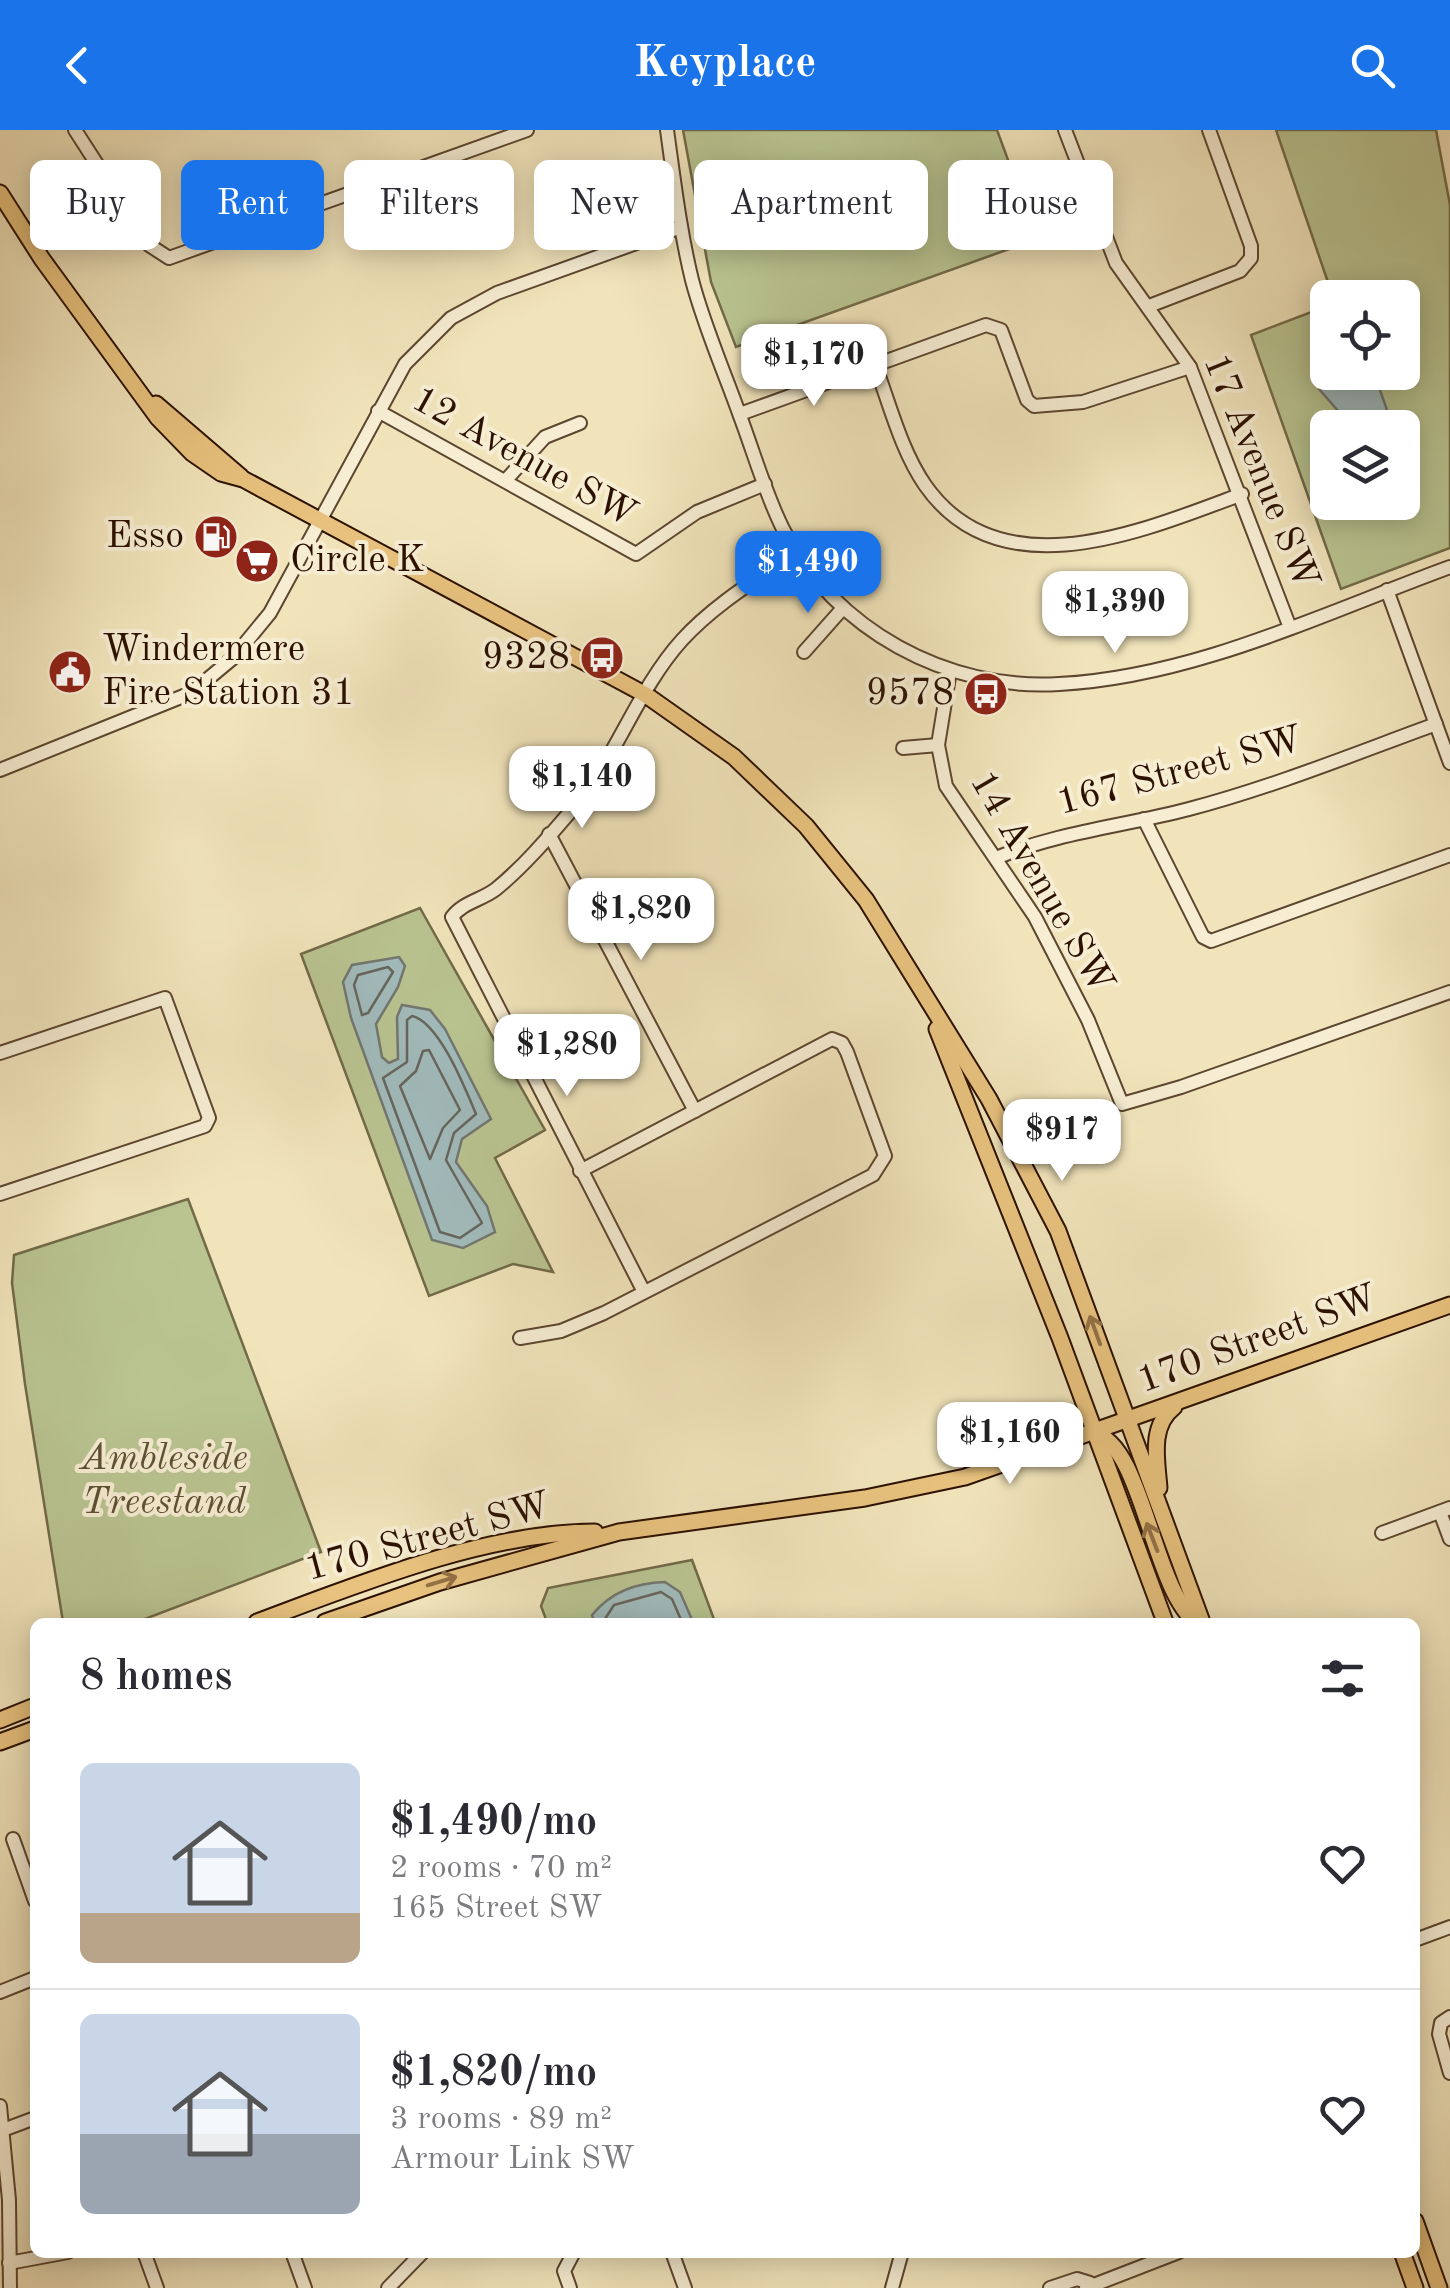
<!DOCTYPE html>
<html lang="en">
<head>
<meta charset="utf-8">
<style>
	body { margin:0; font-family:"Old Standard TT",serif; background:#f2f2f3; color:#2b2b33; height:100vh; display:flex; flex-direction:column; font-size:38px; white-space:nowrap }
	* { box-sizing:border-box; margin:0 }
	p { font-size:32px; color:#7c7c81 }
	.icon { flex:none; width:55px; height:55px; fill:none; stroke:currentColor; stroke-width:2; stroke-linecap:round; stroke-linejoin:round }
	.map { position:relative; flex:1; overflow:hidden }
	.panel { position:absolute; left:30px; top:1488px; width:1390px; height:640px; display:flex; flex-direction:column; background:#fff; border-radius:15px; box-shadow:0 5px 25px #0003 }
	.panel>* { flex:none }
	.hud { position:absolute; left:30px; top:30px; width:1390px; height:90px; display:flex; gap:20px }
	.controls { position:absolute; left:1310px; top:150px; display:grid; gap:20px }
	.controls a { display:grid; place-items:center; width:110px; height:110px; border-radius:15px; background:#fff; box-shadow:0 5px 25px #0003; font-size:50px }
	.price { position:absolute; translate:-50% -85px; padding:0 22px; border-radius:20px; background:#fff; color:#222; font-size:32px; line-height:65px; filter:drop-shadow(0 2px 5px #0008) }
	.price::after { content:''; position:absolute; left:50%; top:60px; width:30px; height:22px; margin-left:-15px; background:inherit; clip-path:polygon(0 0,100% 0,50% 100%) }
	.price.active { background:#1a73e8; color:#fff }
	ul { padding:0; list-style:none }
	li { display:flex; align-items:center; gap:30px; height:250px; padding:0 50px }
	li+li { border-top:2px solid #e1e1e2 }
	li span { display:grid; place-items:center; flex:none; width:280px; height:200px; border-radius:15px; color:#555 }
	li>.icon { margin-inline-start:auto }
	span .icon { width:120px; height:120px; fill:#fffc; stroke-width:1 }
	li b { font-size:42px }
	h2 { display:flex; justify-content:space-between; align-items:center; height:120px; padding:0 50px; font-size:42px }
	.chip { padding:0 35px; border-radius:15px; background:#fff; box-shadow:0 5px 25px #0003; font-size:35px; line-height:90px }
	.chip.active { background:#1a73e8; color:#fff }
	header { display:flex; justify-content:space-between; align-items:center; height:130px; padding:0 50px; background:#1a73e8; color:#fff; font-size:45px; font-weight:700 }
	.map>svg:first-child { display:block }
	.green { fill:#b9c491; stroke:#726a49; stroke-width:2.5; fill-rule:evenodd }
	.water { fill:#a1bbbc; stroke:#727771; stroke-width:2.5 }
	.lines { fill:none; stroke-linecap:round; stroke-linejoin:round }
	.shore { stroke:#66665e; stroke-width:2.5 }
	.minor-casing { stroke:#5d4630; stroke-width:16 }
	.major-casing { stroke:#2c1101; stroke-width:19 }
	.minor { stroke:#f6edd3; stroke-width:12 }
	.major { stroke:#e8c27e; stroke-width:15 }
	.oneway { stroke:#937246 }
	.labels { text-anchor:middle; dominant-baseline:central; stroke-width:8; stroke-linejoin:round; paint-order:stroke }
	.street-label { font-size:38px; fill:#2c1101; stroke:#f6edd3 }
	.poi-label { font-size:38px; fill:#2c1101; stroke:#f6edd3; text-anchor:end }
	.park-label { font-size:38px; font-style:italic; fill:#5d5033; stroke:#f6edd3 }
</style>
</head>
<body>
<header><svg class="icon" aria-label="back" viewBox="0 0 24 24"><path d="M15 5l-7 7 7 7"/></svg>Keyplace<svg class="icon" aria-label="search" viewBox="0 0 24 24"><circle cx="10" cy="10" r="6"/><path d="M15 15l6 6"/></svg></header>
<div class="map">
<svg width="1450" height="2158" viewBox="0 0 1450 2158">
	<rect width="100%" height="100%" fill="#f1e4bb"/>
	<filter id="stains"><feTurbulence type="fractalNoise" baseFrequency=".002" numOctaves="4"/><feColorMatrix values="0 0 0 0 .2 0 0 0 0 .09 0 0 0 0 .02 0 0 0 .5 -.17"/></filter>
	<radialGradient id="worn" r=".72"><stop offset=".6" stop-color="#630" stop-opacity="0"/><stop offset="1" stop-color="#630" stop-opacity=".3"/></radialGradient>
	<!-- green -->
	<g class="green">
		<path d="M683,0H997L1037,109L736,217L711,152Z"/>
		<path d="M1276,0H1436L1450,75V418L1341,459L1251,205L1327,176L1328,242H1402V168L1333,167ZM1328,298H1402V372H1328Z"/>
		<path d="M420,778L545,1000L495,1028L553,1142L513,1134L429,1166L301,824Z"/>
		<path d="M188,1069L321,1422L137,1492H63L25,1254L12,1153L14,1125Z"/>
		<path d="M692,1430L715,1492H547L541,1476L548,1458Z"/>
	</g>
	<!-- water -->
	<g class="water">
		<path d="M1327,227L1328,242L1374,243L1393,297H1352L1319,259Z"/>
		<path d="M1403,323L1417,364L1398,377L1381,382L1366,375L1402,372Z"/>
		<path d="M399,827L405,836L398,857L376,894L382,927L389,933L398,929L397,887L402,875L430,880L445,899L491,989L462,1009L456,1032L487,1076L495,1102L463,1118L432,1110L351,888L343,852L352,835Z"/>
		<path d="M665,1452L680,1462L693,1492H594L592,1485C611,1462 635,1453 665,1452Z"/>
	</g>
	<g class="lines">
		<!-- shore -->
		<g class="shore">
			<path d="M388,837L393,842L368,883L362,885L354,855L358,845Z"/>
			<path d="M412,886C439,892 465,958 476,984L454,1003L446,1030L482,1093L460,1108L440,1102L383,948L407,932V890Z"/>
			<path d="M429,920L460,980L443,998L430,1029L400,956L416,941L423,921Z"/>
			<path d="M603,1492L614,1475L661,1462L672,1469L682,1492"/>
		</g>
		<defs>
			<g id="minor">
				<path d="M75,0L149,115L169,128L527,0"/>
				<path d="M667,0C674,50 680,101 692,150C704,196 724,241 740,286C754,323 765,363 783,399C834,500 948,561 1059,554C1194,547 1324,483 1450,437"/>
				<path d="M1065,0L1116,133L1190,237L1289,495"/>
				<path d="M1149,176L1240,141L1251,128V116L1209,0"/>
				<path d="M875,235C890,275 901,320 925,355C1000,463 1145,400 1242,364"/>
				<path d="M378,281L636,424L697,382L765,354"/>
				<path d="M740,284L986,195L1001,200L1027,270L1034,276L1083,272L1190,237"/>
				<path d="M506,350L545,307L580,293"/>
				<path d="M1387,460L1450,633"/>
				<path d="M804,522L843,478"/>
				<path d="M950,541L938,615L946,656L1035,787L1088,890L1122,974L1181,957L1450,862"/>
				<path d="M903,618L938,615"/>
				<path d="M0,640L191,563L233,528L270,483L405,234L451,188L497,163L681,97"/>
				<path d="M1144,689L1203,807L1211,811L1450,725"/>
				<path d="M549,704L695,981"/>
				<path d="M996,728C1059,702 1124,696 1189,679C1273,657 1354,624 1436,594"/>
				<path d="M0,923L165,868L209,988L205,996L0,1064"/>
				<path d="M644,1162L452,787C463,772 482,770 496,759C523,737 547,709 570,682C616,630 636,561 682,510C714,475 757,449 796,422"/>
				<path d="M520,1208L561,1201L604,1183L873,1045L885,1026L847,922L842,913L832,909L580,1041"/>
				<path d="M1440,1382L1450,1409"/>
				<path d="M1382,1403L1450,1378"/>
				<path d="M13,1709L35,1771"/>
				<path d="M1415,1810L1450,1797"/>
				<path d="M0,1862L35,1848"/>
				<path d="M1450,1887L1441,1893L1439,1904L1450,1943"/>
				<path d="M0,1976L9,2070L10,2158"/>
				<path d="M3,2000L35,1988"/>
				<path d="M144,2122L157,2158"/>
				<path d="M292,2122L305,2158"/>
				<path d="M672,2122L685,2158"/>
				<path d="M9,2133L68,2122"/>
				<path d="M388,2158L423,2122"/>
				<path d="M570,2158L564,2141L574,2122"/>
				<path d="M892,2158L902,2122"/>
				<path d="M1050,2158L1077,2149L1090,2153"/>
				<path d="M1086,2158L1179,2122"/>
			</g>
			<g id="major">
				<path d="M0,63L42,129L158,288L192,323L221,343L243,349L646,565L734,627L806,696L866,770L989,969L1058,1101L1202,1492"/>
				<path d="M156,274L241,347"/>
				<path d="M937,899L1060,1208L1165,1492"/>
				<path d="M1095,1304C1142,1314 1153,1459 1196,1492"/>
				<path d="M1159,1358C1157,1331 1149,1296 1174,1277"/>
				<path d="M257,1492C359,1454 486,1402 595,1402"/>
				<path d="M325,1492L440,1452L619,1402L865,1368L965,1347L1450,1175"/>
				<path d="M0,1590L35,1576"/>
				<path d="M0,1612L35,1599"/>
				<path d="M1415,2091L1439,2158"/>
				<path d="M1402,2122L1415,2158"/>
			</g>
		</defs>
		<!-- minor casing -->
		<use href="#minor" class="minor-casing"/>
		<!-- major casing -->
		<use href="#major" class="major-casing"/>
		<!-- minor -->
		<use href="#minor" class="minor"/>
		<!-- major -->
		<use href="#major" class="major"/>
	</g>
	<!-- one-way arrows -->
	<defs><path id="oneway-shaft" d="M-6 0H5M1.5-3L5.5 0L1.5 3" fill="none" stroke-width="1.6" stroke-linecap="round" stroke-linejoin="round" transform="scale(2.5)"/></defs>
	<g class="oneway">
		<use href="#oneway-shaft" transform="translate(1095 1200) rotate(-110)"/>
		<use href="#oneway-shaft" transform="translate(1152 1407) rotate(-111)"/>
		<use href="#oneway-shaft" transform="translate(442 1451) rotate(-17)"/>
	</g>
	<!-- icons -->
	<defs>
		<symbol id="fuel-disc" viewBox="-11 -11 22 22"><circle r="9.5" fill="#8f2418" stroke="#f6edd3"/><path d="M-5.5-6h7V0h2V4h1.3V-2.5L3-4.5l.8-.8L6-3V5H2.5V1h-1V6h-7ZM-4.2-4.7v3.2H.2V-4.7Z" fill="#fff"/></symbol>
		<symbol id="supermarket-disc" viewBox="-11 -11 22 22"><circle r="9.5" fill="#8f2418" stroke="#f6edd3"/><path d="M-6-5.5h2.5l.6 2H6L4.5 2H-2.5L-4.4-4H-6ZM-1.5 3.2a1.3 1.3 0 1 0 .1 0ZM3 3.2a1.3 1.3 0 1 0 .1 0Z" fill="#fff"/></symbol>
		<symbol id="bus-disc" viewBox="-11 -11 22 22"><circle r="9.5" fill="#8f2418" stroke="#f6edd3"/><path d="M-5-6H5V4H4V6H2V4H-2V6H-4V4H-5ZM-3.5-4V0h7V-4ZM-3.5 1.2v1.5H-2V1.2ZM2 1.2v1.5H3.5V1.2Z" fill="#fff"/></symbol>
		<symbol id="civic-disc" viewBox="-11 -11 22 22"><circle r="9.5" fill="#8f2418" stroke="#f6edd3"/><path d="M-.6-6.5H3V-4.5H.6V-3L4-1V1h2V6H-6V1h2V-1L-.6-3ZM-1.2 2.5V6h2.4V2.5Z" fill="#fff"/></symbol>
	</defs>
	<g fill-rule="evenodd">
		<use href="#fuel-disc" x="191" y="382" width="50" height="50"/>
		<use href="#supermarket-disc" x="232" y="406" width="50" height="50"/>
		<use href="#bus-disc" x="577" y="503" width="50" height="50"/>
		<use href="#civic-disc" x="45" y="517" width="50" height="50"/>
		<use href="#bus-disc" x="961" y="539" width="50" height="50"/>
	</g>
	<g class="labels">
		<!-- street labels -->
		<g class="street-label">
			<text transform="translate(524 328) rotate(29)">12 Avenue SW</text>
			<text transform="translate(1260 342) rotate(68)">17 Avenue SW</text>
			<text transform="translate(1180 642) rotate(-15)">167 Street SW</text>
			<text transform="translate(1041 753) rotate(60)">14 Avenue SW</text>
			<text transform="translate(1258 1210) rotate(-20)">170 Street SW</text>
			<text transform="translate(428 1408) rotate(-15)">170 Street SW</text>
		</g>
		<!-- poi labels -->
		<g class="poi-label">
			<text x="184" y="407">Esso</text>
			<text x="290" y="431" text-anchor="start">Circle K</text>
			<text x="102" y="520" text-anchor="start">Windermere<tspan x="102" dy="44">Fire Station 31</tspan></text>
			<text x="570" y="528">9328</text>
			<text x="954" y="564">9578</text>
		</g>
		<!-- park labels -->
		<g class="park-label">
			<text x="164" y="1329">Ambleside<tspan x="164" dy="44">Treestand</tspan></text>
		</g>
	</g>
	<rect width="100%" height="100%" filter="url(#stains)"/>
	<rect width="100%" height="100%" fill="url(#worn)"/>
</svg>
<div class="controls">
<a><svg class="icon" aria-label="locate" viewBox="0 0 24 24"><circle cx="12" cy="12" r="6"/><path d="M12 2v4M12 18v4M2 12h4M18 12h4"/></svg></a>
<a><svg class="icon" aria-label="layers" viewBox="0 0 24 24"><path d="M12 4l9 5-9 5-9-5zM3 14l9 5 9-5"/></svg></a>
</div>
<b class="price" style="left:814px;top:279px">$1,170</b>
<b class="price active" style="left:808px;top:486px">$1,490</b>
<b class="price" style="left:1115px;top:526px">$1,390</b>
<b class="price" style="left:582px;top:701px">$1,140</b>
<b class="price" style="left:641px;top:833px">$1,820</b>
<b class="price" style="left:567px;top:969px">$1,280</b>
<b class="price" style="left:1062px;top:1054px">$917</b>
<b class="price" style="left:1010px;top:1357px">$1,160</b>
<div class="hud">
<a class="chip">Buy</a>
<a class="chip active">Rent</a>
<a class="chip">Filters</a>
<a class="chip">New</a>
<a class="chip">Apartment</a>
<a class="chip">House</a>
</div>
<section class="panel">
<h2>8 homes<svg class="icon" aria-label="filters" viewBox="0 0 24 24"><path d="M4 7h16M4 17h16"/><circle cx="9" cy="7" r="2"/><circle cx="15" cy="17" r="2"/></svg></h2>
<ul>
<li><span style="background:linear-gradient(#c9d6e8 75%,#b9a48a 0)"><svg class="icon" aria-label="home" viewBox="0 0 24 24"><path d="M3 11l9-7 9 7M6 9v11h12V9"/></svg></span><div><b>$1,490/mo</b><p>2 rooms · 70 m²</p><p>165 Street SW</p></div><svg class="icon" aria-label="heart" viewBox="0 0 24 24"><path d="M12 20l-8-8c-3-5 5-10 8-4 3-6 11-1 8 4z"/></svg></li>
<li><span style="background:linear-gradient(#c9d6e8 60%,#9aa5b1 0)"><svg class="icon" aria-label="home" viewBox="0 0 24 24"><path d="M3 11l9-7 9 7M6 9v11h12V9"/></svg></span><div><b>$1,820/mo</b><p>3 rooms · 89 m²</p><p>Armour Link SW</p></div><svg class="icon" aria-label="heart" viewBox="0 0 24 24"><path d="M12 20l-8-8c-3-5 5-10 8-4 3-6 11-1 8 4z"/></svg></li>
</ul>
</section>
</div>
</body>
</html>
